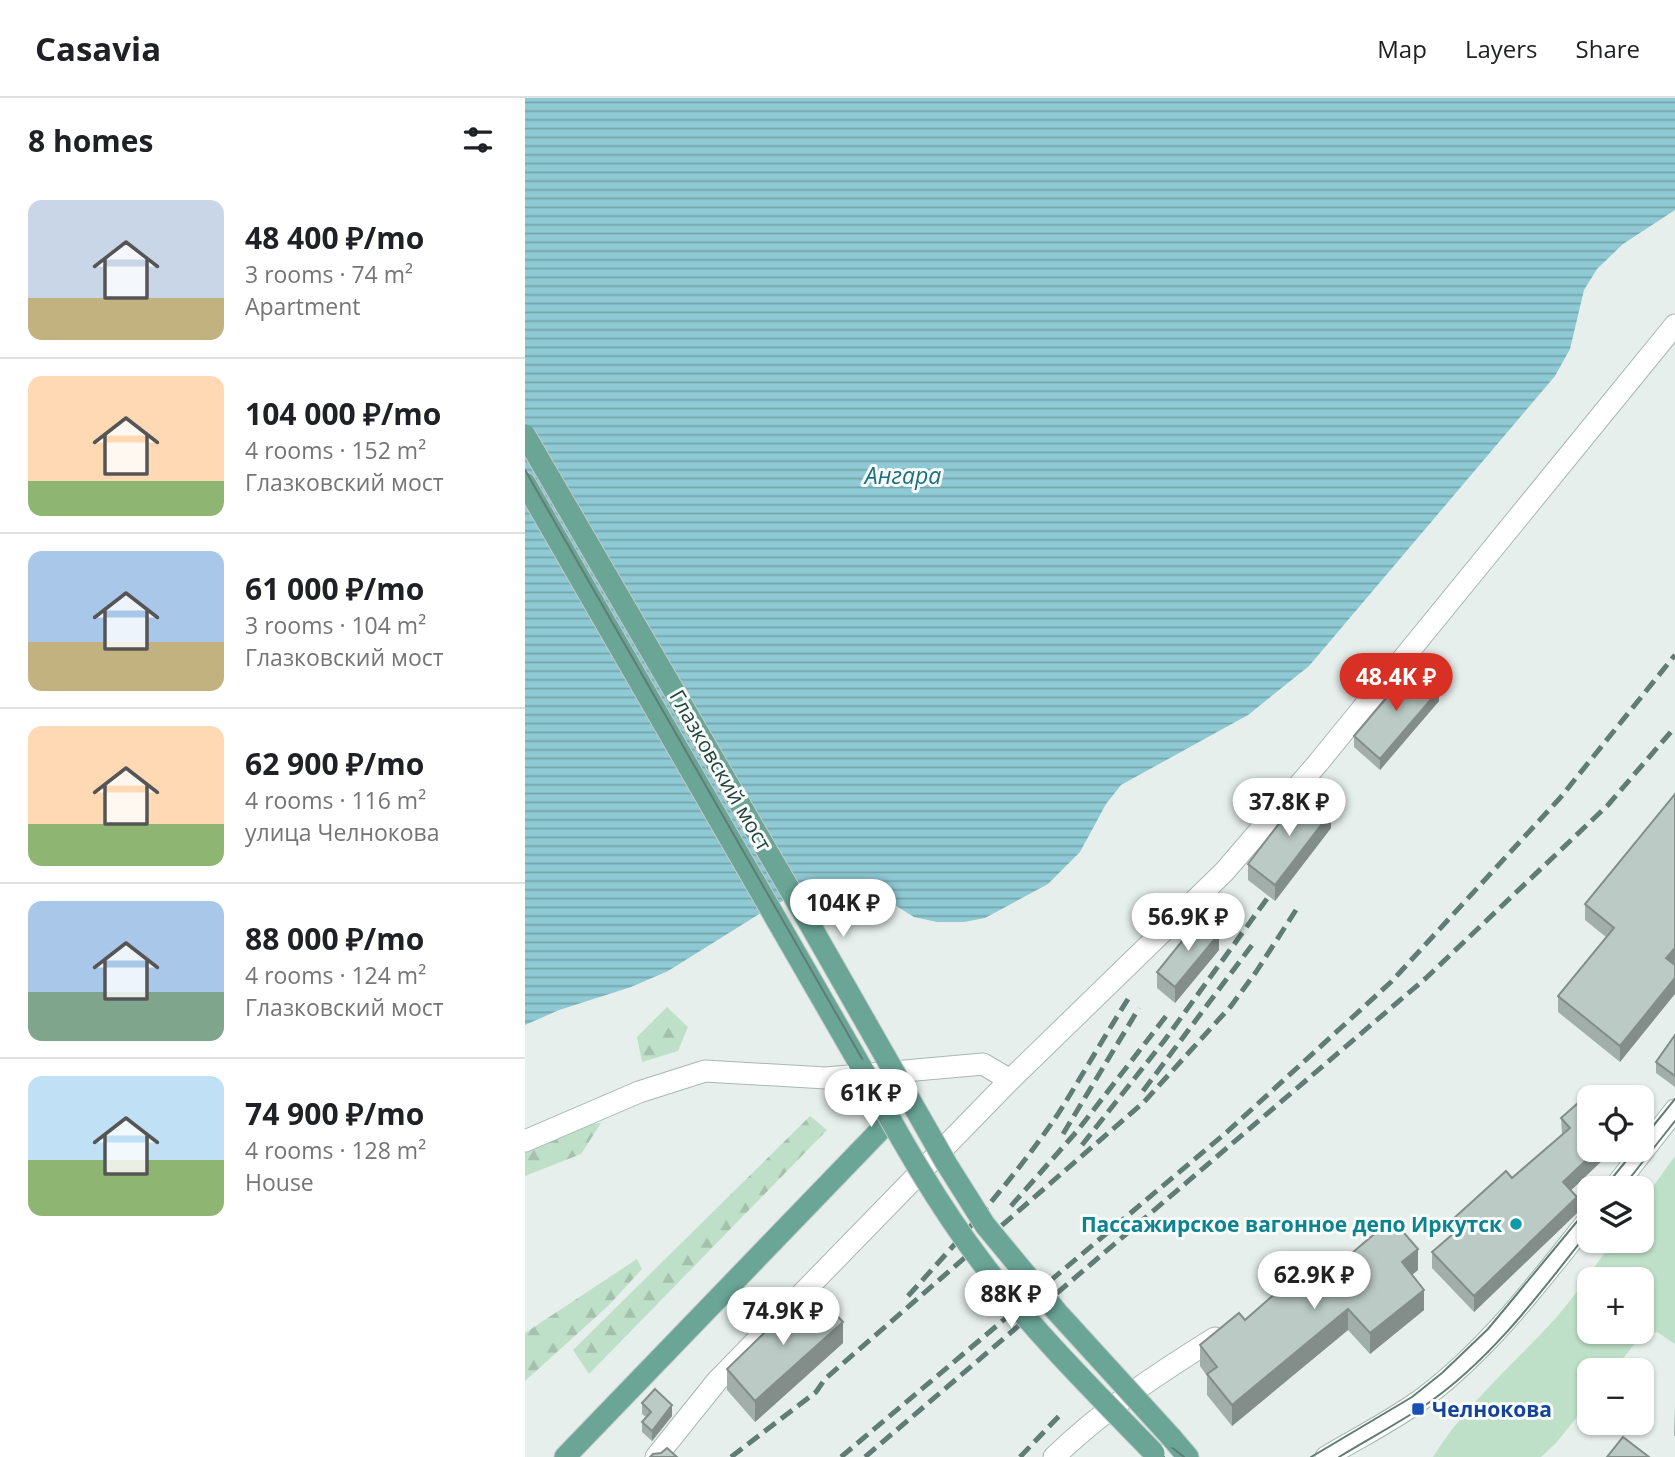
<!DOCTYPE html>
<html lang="en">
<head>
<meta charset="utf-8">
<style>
	body { margin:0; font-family:"Open Sans",sans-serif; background:#f6f6f6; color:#202124; height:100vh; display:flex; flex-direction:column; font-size:26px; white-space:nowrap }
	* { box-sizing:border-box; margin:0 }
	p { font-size:23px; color:#757577 }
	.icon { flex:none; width:38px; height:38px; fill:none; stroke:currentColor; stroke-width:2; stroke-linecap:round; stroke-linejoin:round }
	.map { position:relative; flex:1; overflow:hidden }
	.side { display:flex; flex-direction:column; background:#fff; width:525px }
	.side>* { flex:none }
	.tools { position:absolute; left:1052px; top:987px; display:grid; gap:14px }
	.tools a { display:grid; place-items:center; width:77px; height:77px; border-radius:14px; background:#fff; box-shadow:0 2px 5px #0004; font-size:35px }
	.price { position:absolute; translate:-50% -60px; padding:0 16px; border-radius:24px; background:#fff; color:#222; font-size:23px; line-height:46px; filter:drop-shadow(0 2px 4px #0008) }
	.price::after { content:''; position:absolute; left:50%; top:42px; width:21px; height:16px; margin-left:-10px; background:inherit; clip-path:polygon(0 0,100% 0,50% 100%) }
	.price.current { background:#d93025; color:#fff }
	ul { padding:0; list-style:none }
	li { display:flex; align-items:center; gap:21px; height:175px; padding:0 28px }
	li+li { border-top:2px solid #e0e0e0 }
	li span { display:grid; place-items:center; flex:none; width:196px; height:140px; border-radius:14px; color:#555 }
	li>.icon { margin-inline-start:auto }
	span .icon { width:84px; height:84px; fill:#fffc; stroke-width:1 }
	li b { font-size:30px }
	h2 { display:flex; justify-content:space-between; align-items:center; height:84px; padding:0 28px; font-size:30px }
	header { display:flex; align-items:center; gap:42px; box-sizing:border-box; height:98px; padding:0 35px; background:#fff; border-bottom:2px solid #e0e0e0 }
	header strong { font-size:33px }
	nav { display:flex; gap:38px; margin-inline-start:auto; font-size:24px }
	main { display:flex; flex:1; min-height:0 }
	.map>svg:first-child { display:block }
	.forest { fill:url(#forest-firs) }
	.green { fill:#bfe0c8; fill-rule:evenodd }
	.water { fill:url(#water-rules) }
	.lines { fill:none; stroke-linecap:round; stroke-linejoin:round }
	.minor-casing { stroke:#a8b8b2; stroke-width:23 }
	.major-casing { stroke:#c2cac8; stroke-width:23 }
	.minor { stroke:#fff; stroke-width:21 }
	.major { stroke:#6aa596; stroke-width:21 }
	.tram { stroke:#5f7d75; stroke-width:2 }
	.rail { stroke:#5f7d75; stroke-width:5; stroke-dasharray:14 7; stroke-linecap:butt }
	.major-bridge-casing { stroke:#c2cac8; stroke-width:23; stroke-linecap:butt }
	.major-bridge { stroke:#6aa596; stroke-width:21 }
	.wall { fill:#a1aea9 }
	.shaded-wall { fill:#838d89 }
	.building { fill:#bbcac4; stroke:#838d89; stroke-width:2 }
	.culture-dot { fill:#0f9aa8; stroke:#f7fbf9; stroke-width:2.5 }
	.transit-dot { fill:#1a4fb4; stroke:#f7fbf9; stroke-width:2.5 }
	.labels { text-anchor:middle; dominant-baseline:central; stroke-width:6; stroke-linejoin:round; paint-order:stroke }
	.street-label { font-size:21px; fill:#24423a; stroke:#f7fbf9 }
	.culture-label { font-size:21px; font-weight:bold; fill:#0d838f; stroke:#f7fbf9; text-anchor:end }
	.transit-label { font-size:21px; font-weight:bold; fill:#164399; stroke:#f7fbf9; text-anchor:start }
	.water-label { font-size:23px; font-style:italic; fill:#1c6f80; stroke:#f7fbf9 }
</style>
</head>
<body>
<header>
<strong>Casavia</strong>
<nav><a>Map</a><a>Layers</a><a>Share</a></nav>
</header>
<main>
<section class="side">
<h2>8 homes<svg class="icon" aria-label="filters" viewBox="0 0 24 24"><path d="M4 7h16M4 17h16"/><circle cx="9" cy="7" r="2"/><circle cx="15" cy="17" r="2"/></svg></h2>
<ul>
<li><span style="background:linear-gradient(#c9d6e8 70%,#c2b280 0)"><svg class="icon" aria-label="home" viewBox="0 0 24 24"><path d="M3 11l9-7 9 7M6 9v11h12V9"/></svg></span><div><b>48 400 ₽/mo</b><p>3 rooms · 74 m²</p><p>Apartment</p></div></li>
<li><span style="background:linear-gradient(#ffd9b3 75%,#8fb573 0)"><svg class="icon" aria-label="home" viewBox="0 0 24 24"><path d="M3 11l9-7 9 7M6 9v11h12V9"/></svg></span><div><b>104 000 ₽/mo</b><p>4 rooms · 152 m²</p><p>Глазковский мост</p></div></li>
<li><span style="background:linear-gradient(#a9c7e8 65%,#c2b280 0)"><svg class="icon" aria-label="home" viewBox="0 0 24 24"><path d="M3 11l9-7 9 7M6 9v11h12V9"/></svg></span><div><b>61 000 ₽/mo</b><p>3 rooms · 104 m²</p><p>Глазковский мост</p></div></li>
<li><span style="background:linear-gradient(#ffd9b3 70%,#8fb573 0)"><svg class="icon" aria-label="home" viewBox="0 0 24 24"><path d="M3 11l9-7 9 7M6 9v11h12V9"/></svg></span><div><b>62 900 ₽/mo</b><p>4 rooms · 116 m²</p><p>улица Челнокова</p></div></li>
<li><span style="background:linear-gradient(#a9c7e8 65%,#7fa58c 0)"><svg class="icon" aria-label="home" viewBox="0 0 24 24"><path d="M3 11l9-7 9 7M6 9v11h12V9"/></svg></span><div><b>88 000 ₽/mo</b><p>4 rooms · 124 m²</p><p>Глазковский мост</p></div></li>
<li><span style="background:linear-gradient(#bfe0f5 60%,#8fb573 0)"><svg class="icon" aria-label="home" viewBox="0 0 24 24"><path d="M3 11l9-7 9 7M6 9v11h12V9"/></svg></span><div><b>74 900 ₽/mo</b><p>4 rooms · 128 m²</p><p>House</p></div></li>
</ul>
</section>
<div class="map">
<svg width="1150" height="1359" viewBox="0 0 1150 1359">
	<defs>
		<pattern id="forest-firs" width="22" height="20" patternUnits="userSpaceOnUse" patternTransform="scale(1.75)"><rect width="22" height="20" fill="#bfe0c8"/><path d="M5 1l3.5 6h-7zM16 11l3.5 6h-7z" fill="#a4c1ad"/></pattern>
		<pattern id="water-rules" width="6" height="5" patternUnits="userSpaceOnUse" patternTransform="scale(1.75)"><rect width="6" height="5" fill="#8ec9d4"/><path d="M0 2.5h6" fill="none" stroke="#74a5ad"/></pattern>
	</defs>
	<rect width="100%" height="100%" fill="#e6efeb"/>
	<!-- forest -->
	<g class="forest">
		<path d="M142,909L163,929L153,953L117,964L112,939Z"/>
		<path d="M285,1018L302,1032L64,1276L48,1252Z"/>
		<path d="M76,1025L56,1056L0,1078V1053L58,1027Z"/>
		<path d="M112,1161L117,1171L83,1208L0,1283V1235Z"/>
	</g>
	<!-- green -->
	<path class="green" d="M1150,1058V1246L1132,1234L1114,1240L1089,1272H1064V1304L1031,1345L1016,1359H908C940,1307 989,1266 1030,1221C1051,1197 1069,1169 1088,1143H1116L1117,1104ZM1064,1181H1116V1234H1064Z"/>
	<!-- water -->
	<path class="water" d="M0,0H1150V112L1098,146L1072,171L1059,192L1045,251L1030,278L784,568L723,617L596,687L581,706L555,754L523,786L460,820L439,824H412L389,819L352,796L331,786L307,784L291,786L242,811L143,873L106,889L34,912L0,927Z"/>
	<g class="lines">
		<defs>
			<g id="minor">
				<path d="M0,1043L114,994L180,973L301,980L458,966L485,982"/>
				<path d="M1089,1090L1150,1012"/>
				<path d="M131,1359L192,1283L485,982L699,774L793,665L1150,227"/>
				<path d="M529,1359C578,1312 632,1276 690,1240"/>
				<path d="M801,1359C834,1339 871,1321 901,1298C965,1249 1014,1184 1064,1121"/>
			</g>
			<g id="major">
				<path d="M0,385L338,972"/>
				<path d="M646,1339L663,1359"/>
				<path d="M40,1359L365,1022"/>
			</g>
		</defs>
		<!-- minor casing -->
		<use href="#minor" class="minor-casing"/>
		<!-- major casing -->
		<use href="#major" class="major-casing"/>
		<!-- minor -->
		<use href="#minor" class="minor"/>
		<!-- major -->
		<use href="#major" class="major"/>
		<!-- tram -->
		<g class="tram">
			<path d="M0,346L419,1077L456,1135L473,1157L570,1269L640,1344L659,1359"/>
			<path d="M0,372L359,999L446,1142L561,1277L639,1359"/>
			<path d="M1116,1043L1150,1001"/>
			<path d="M1079,1090L1110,1052"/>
			<path d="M1097,1090L1150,1023"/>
			<path d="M786,1359L887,1299L917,1275L963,1231L1064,1109"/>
			<path d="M814,1359C843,1341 874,1325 902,1306C967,1261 1016,1194 1064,1133"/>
		</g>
		<!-- rail -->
		<g class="rail">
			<path d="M618,993L727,847"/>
			<path d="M538,1036L614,910"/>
			<path d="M557,1047L639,943L744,798"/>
			<path d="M486,1108L553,1032L645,913"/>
			<path d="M383,1198C435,1141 489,1081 533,1016C557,978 579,939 603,901"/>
			<path d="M206,1359L291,1294L300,1281L619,1004L706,908L731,874L771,812"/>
			<path d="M316,1359L703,1033L866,884L1035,700L1150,557"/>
			<path d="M340,1359L901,880L1083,707L1150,629"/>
			<path d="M495,1359L535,1317"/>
		</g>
		<defs>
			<g id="major-bridge">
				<path d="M0,337L283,823L421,1065L460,1127L532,1214L646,1339"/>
				<path d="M338,972C374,1038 412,1106 458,1166C509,1234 570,1294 629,1355"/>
			</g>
		</defs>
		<!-- major-bridge casing -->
		<use href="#major-bridge" class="major-bridge-casing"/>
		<!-- major-bridge -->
		<use href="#major-bridge" class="major-bridge"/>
	</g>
	<!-- wall -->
	<g class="wall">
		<path d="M914,603L855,672L829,649V638Z"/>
		<path d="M806,730L750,803L723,782V766Z"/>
		<path d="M1060,806L1149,867L1095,964L1033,914V898L1081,839L1060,822Z"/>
		<path d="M694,852L650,905L632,890V874Z"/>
		<path d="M1150,937V989L1131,975V964Z"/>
		<path d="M1036,1020L1085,1052V1055L1046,1092L1052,1115L1050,1117L949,1214L907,1170V1154L928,1136V1121L987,1080L1037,1037Z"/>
		<path d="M893,1172L887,1177L899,1212L845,1256L823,1232L707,1328L682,1297V1278L675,1268V1247L800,1178Z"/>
		<path d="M276,1215L318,1245L230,1324L202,1292V1271Z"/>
		<path d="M117,1305L147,1318L127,1343L117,1334V1324L121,1319L117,1316Z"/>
		<path d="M1150,1306V1338H1149Z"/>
	</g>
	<!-- shaded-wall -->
	<g class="shaded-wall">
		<path d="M914,592V603L855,672V661Z"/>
		<path d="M806,714V730L750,803V787Z"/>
		<path d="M694,836V852L650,905V889Z"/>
		<path d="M1150,850V866L1141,876V860Z"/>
		<path d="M1150,880V896L1095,964V948Z"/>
		<path d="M1072,1052H1085V1055L1038,1100V1084Z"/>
		<path d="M1052,1099V1115L1050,1117L949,1214V1198Z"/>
		<path d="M893,1151V1172L877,1185V1164Z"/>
		<path d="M899,1192V1212L845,1256V1235Z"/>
		<path d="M823,1211V1232L707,1328V1307Z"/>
		<path d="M318,1224V1245L230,1324V1303Z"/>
		<path d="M147,1307V1318L127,1343V1333Z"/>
	</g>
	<!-- building -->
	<g class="building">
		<path d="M887,570L914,592L855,661L829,638Z"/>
		<path d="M779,693L806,714L750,787L723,766Z"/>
		<path d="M1150,696V850L1141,860L1150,867V880L1095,948L1033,898L1089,830L1060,806Z"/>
		<path d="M675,821L694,836L650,889L632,874Z"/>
		<path d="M1150,937V978L1131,964Z"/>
		<path d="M1053,1005L1064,1017V1052H1072L1038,1084L1052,1099L949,1198L907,1154L936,1129L928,1121L981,1073L987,1080L1045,1030L1036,1020Z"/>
		<path d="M867,1121L893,1151L877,1164L899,1192L845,1235L823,1211L707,1307L682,1276L692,1269L675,1247L714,1215L720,1222L787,1163L800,1178Z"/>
		<path d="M295,1199L318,1224L230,1303L202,1271L268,1207L276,1215Z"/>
		<path d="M130,1291L147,1307L127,1333L117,1324L126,1314L117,1305Z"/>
		<path d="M1098,1339L1124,1359H1082Z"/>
		<path d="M142,1350L152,1359H125L128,1356L136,1355Z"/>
	</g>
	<!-- markers -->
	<circle class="culture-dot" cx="991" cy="1126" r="7"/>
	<rect class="transit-dot" x="886" y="1304" width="14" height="14" rx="3.5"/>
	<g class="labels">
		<!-- street labels -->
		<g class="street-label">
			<text transform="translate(196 672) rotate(60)">Глазковский мост</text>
		</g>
		<!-- culture labels -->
		<g class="culture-label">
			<text x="977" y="1126">Пассажирское вагонное депо Иркутск</text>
		</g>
		<!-- transit labels -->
		<g class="transit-label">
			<text x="907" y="1311">Челнокова</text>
		</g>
		<!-- water labels -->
		<g class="water-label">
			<text x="378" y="377">Ангара</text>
		</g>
	</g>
</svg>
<div class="tools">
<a><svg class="icon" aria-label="locate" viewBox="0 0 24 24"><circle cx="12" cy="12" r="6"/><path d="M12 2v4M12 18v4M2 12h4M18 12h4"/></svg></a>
<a><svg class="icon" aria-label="layers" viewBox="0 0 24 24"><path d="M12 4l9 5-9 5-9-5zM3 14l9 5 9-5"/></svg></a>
<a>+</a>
<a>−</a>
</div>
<b class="price current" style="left:871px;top:615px">48.4K ₽</b>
<b class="price" style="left:764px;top:740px">37.8K ₽</b>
<b class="price" style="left:318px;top:841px">104K ₽</b>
<b class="price" style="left:663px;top:855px">56.9K ₽</b>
<b class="price" style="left:346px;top:1031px">61K ₽</b>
<b class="price" style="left:789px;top:1213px">62.9K ₽</b>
<b class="price" style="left:486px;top:1232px">88K ₽</b>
<b class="price" style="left:258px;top:1249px">74.9K ₽</b>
</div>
</main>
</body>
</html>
